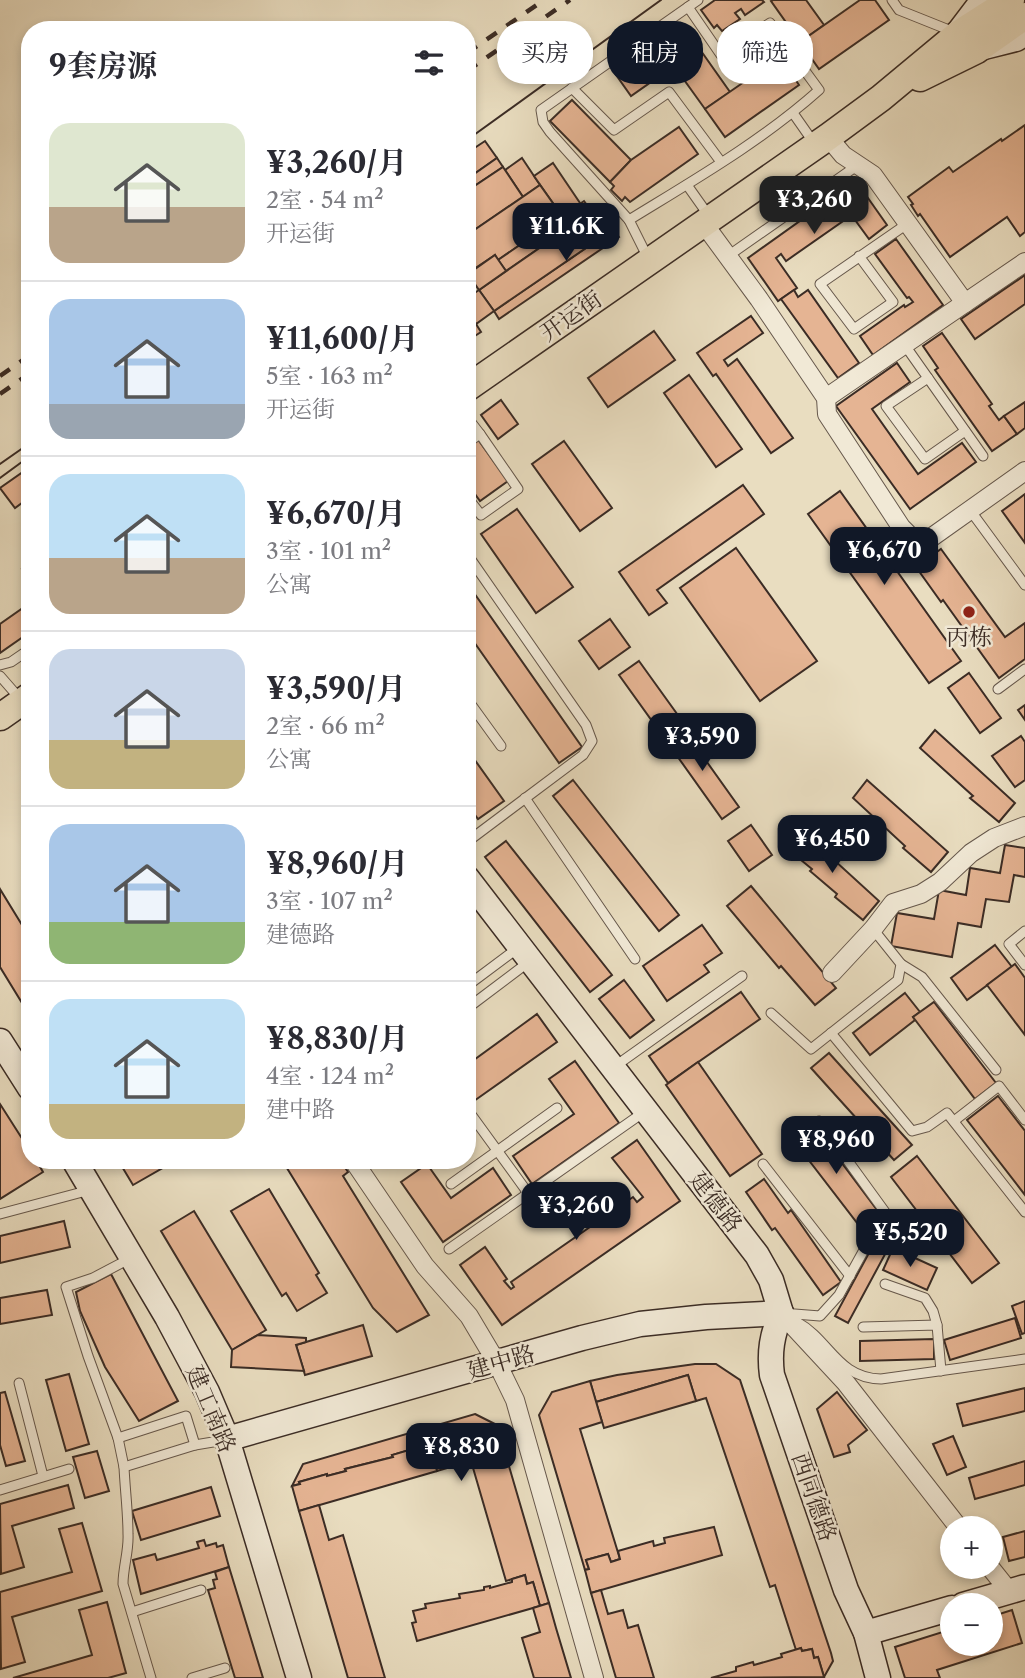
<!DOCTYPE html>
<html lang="zh">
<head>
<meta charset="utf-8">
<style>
	body { margin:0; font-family:"Libre Caslon Text","Noto Serif SC",serif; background:#f7f7f7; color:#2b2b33; height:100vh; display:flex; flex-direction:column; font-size:26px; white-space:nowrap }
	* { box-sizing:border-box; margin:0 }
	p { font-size:23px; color:#7c7c81 }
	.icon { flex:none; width:38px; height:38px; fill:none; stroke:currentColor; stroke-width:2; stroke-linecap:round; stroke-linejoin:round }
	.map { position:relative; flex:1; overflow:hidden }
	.drawer { position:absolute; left:21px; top:21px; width:455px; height:1148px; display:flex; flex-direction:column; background:#fff; border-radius:28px; box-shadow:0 4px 10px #0003 }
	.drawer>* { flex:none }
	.hud { position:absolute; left:497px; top:21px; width:422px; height:63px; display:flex; gap:14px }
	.controls { position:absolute; left:940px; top:1516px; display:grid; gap:14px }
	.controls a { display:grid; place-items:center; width:63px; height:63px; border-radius:50%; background:#fff; box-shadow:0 4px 10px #0003; font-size:35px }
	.price { position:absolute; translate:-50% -60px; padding:0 16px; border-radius:14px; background:#111827; color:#fff; font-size:23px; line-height:46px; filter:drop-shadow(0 2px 4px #0008) }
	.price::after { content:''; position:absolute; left:50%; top:42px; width:21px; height:16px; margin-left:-10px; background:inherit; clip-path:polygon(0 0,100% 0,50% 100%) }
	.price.current { background:#222; color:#fff }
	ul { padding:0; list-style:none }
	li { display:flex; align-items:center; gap:21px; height:175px; padding:0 28px }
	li+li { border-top:2px solid #e1e1e2 }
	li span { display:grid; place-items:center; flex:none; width:196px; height:140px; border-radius:21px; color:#555 }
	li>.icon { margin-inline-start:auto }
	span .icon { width:84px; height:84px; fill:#fffc; stroke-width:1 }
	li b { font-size:30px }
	h2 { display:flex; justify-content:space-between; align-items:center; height:84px; padding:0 28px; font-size:30px }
	.chip { padding:0 24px; border-radius:28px; background:#fff; box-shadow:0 4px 10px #0003; font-size:24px; line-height:63px }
	.chip.current { background:#111827; color:#fff }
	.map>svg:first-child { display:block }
	.building { fill:#e5b493; stroke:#3b2c25; stroke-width:2 }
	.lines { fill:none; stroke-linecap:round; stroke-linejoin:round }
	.lane-casing { stroke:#66584c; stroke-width:11 }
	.street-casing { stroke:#66584c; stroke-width:20 }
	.secondary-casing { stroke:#3b2c25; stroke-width:27 }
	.primary-casing { stroke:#3b2c25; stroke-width:29 }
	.lane { stroke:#f1e9d6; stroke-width:9 }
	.street { stroke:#f1e9d6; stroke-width:18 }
	.secondary { stroke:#f1e9d6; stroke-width:24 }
	.primary { stroke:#e9ddc0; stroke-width:26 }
	.tram { stroke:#3b2c25; stroke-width:2 }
	.rail { stroke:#3b2c25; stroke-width:4.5; stroke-dasharray:12 12; stroke-linecap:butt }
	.poi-dot { fill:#8f2418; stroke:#f1e9d6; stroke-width:2.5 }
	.labels { text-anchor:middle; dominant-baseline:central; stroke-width:5; stroke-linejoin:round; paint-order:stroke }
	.street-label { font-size:23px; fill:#3b2c25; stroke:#f1e9d6 }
	.poi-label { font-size:23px; fill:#3b2c25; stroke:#f1e9d6 }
</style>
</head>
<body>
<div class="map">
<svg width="1025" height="1678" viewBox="0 0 1025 1678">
	<rect width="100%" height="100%" fill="#e9ddc0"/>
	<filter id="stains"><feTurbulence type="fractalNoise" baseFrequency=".00286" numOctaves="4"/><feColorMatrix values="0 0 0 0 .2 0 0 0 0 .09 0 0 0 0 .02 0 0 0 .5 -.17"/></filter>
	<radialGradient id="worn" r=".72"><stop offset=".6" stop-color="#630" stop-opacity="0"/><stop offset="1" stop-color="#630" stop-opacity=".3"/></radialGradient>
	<!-- building -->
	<g class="building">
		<path d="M715,0H762L764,2L745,15L741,9L735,13L740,19L722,31L717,25L714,28L701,10Z"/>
		<path d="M773,0H806L824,25L800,42L771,1Z"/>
		<path d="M860,0H875L889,20L819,69L800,42Z"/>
		<path d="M682,24L730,92L705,109L674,66L631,96L614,72Z"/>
		<path d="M780,57L799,85L725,137L705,109Z"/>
		<path d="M572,100L631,160L610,182L550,121Z"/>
		<path d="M1025,125V232L1020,236L1007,217L950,257L920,214L918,216L911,205L913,204L908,197L949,167L953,172L1001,139L1002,141Z"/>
		<path d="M679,127L698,154L630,202L625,197L622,201L611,190L614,186L610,182L631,160Z"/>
		<path d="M485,141L497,158L467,179V153Z"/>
		<path d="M497,158L503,167L467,191V179Z"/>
		<path d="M522,158L540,185L523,197L505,170Z"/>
		<path d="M553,163L580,203L562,216L534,176Z"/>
		<path d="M503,167L523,197L467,235V191Z"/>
		<path d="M856,181L887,225L869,239L847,209L841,213L846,219L786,261L781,254L776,258L797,288L778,301L748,258Z"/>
		<path d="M540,185L562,216L498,260L495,255L474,269L467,260V235Z"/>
		<path d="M584,201L592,212L506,271L498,260Z"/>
		<path d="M598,207L619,237L499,319L494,311L602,237L587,215Z"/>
		<path d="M587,215L602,237L494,311L479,290Z"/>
		<path d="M896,239L943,305L873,355L860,336L904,305L905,307L913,302L909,297L907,298L875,254Z"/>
		<path d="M495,255L506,271L479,290L468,274Z"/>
		<path d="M1025,275V304L975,339L961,319Z"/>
		<path d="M479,290L494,311L476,324L467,311V298Z"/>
		<path d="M794,290L798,297L808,290L859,363L838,378L781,299Z"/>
		<path d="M467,311L476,324L467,330Z"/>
		<path d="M751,316L763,333L724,360L728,366L737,359L793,438L771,453L716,374L713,376L697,353Z"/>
		<path d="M476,324L481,332L467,341V330Z"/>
		<path d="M654,331L675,360L608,407L588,378Z"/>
		<path d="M942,333L992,404L989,406L999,420L1004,416L1017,434L992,451L935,370L938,368L923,346Z"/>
		<path d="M897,363L910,382L872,409L918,474L962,443L976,462L910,509L836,406Z"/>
		<path d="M689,375L742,449L716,467L664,393Z"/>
		<path d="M501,400L518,424L498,439L481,415Z"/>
		<path d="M1025,402V428L1017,434L1004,416Z"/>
		<path d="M474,434L508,481L480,501L467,483V438Z"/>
		<path d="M564,441L612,508L580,531L532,464Z"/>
		<path d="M30,467V497L15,508L0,488Z"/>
		<path d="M743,485L764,514L657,590L667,603L649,615L619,572Z"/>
		<path d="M840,491L961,661L929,683L808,514Z"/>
		<path d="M1025,494V543L1002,511Z"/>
		<path d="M517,509L573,587L536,613L481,534Z"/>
		<path d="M736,548L817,661L760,701L680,588Z"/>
		<path d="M941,549L1005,637L1025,623V659L999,678L943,600L941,602L916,567Z"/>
		<path d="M30,564V580L22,569Z"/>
		<path d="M467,583L582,747L559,763L467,632Z"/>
		<path d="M30,603V632L0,653V624Z"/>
		<path d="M610,619L630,647L599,669L579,641Z"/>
		<path d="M639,661L685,725L665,739L619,675Z"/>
		<path d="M969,673L1001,718L980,733L948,688Z"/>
		<path d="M1025,705V720L1018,710Z"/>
		<path d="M682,727L739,807L722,819L665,739Z"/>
		<path d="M935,730L1015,803L999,822L970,798L973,796L920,748Z"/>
		<path d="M1021,736L1025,742V780L1015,787L992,756Z"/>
		<path d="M467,749L504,801L478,819L467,804Z"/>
		<path d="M573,780L679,915L659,931L553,796Z"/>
		<path d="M867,780L948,852L931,872L903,848L905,846L853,798Z"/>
		<path d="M751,825L772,855L749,871L728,841Z"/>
		<path d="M799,828L879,901L863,920L835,897L837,894L810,871L812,869L784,846Z"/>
		<path d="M506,841L612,975L590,992L485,857Z"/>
		<path d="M1005,845L1025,848V877L1014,875L1009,902L986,899L981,927L958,923L952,957L891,946L897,913L934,919L939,890L966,895L970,868L1000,873Z"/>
		<path d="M751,886L836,988L815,1005L781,966L779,968L727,906Z"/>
		<path d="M0,889L30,938V1016L0,967Z"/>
		<path d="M467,917L474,927L467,932Z"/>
		<path d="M702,925L722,953L704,965L709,972L667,1001L643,966Z"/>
		<path d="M995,945L1012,967L967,1000L951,978Z"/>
		<path d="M1015,964L1025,978V1035L987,985Z"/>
		<path d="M624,980L654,1020L630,1038L599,999Z"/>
		<path d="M741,992L760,1019L668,1083L649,1056Z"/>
		<path d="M905,993L920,1012L913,1017L915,1020L870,1055L853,1033Z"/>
		<path d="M934,1002L996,1083L975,1099L913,1017Z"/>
		<path d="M537,1014L557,1042L474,1101L467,1092V1065Z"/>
		<path d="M829,1053L912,1145L894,1160L811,1068Z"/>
		<path d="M575,1061L619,1123L532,1184L513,1156L574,1114L549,1079Z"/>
		<path d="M698,1062L762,1154L730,1176L666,1085Z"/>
		<path d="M998,1096L1025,1131V1195L967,1120Z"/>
		<path d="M0,1104L30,1151V1160H36L43,1172L0,1199Z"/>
		<path d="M810,1124L830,1151L832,1150L880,1214L861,1228L791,1137Z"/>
		<path d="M637,1140L680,1201L502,1325L460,1265L485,1247L507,1279L504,1281L511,1289L514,1287L511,1282L633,1197L637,1202L643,1197L612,1158Z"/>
		<path d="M917,1156L999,1263L972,1283L891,1177Z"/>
		<path d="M118,1160H163L166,1166L133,1185Z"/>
		<path d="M282,1160H340L348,1172L343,1176L429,1315L397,1332L373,1308Z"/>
		<path d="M427,1164L451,1198L493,1168L511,1195L443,1242L401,1182Z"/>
		<path d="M764,1179L788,1213L791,1210L841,1282L823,1295L775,1228L772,1230L746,1192Z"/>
		<path d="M269,1189L319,1273L316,1275L327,1293L297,1311L286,1293L282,1296L231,1211Z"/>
		<path d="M194,1211L266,1330L232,1350L161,1231Z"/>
		<path d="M64,1221L70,1247L0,1263V1236Z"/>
		<path d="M877,1238L890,1245L848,1323L835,1316Z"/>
		<path d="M893,1248L937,1268L927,1290L883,1270Z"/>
		<path d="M111,1274L178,1401L139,1421L105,1367L80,1311L76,1292Z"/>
		<path d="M47,1290L52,1315L0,1324V1298Z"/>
		<path d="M1025,1301V1333L1022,1334L1012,1306Z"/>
		<path d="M1015,1318L1021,1338L950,1360L944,1340Z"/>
		<path d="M363,1325L372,1356L305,1375L296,1345Z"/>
		<path d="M258,1335L306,1338V1342L296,1345L304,1371L231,1367L232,1350Z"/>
		<path d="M934,1339V1359L860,1361V1341Z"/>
		<path d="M695,1364H716L740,1380L831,1653L833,1661L824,1677L818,1657L814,1658L812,1649L802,1651L801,1648L796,1650L775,1585L770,1587L706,1398L696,1401L688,1375L596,1402L590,1381L617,1375Z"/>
		<path d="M69,1374L89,1444L66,1451L46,1380Z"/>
		<path d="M688,1375L696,1401L604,1428L596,1402Z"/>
		<path d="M590,1381L602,1422L580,1429L620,1559L611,1562L608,1554L586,1560L589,1569L585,1570L539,1415L552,1392Z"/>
		<path d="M1025,1388V1411L963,1426L957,1404Z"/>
		<path d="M5,1392L25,1461L6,1466L0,1445V1393Z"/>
		<path d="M837,1392L867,1430L848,1445L850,1452L834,1457L817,1409Z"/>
		<path d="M475,1414L501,1427L499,1432L549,1603L540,1606L533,1582L527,1584L525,1575L506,1581L471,1461L437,1471L432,1454L429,1455L426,1445L392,1455L393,1457L345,1469L346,1471L327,1476V1474L299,1482L300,1484L292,1486L303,1464Z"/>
		<path d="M953,1436L966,1467L947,1475L933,1444Z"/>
		<path d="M426,1445L429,1455L432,1454L437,1471L299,1511L292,1486L300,1484L299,1482L327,1474V1476L346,1471L345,1469L393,1457L392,1455Z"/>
		<path d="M97,1451L109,1491L85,1498L73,1457Z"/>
		<path d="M1025,1461V1485L975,1499L969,1478Z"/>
		<path d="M68,1485L74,1508L12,1526L24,1567L1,1574L0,1504Z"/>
		<path d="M211,1487L220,1516L141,1540L132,1511Z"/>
		<path d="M319,1505L329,1540L343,1535L385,1678H348L299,1511Z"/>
		<path d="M82,1523L102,1591L12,1617L25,1662L1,1669L0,1592L72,1572L59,1529Z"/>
		<path d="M714,1527L722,1555L591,1593L585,1570L589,1569L586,1560L608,1554L611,1562L620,1559L618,1551L653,1541L654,1546L665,1543L664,1538Z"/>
		<path d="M1025,1531V1557L1009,1561L1003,1537Z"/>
		<path d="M204,1540L206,1546L216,1543L217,1547L223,1545L229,1567L141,1594L133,1560L155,1554L157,1560L199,1548L197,1542Z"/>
		<path d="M229,1567L263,1678H235L208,1590L215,1588L213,1580L217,1579L215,1572Z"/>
		<path d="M525,1575L527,1584L533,1582L540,1606L417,1641L412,1623L416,1622L413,1611L426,1608L425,1604L460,1598L459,1594L484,1590V1587L490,1586V1588L512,1582V1579Z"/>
		<path d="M601,1590L608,1614L623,1610L628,1628L638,1625L654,1678H616L591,1593Z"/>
		<path d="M107,1602L126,1673L108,1678H13L92,1655L79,1610Z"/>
		<path d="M549,1603L556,1628L571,1678H534L522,1638L540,1632L533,1608Z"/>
		<path d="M1012,1610L1022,1643L937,1670L940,1678H905L895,1647L952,1629V1643H990V1617Z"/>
		<path d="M801,1648L802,1651L812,1649L814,1658L818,1657L824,1677L711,1678L736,1671V1667L753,1662L754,1665L782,1657L781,1654Z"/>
	</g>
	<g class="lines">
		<defs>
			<g id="lane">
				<path d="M892,0L899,10L954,32"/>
				<path d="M572,88L614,130L669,92L721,162"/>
				<path d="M793,113L814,143"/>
				<path d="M687,185L704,209V220"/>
				<path d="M629,220L550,132L543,122L541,110L698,0"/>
				<path d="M728,256L858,165"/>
				<path d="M859,256L893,302L854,329L820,284L907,224"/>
				<path d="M649,260L629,220C694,180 762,141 819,90L770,23L721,55L688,7"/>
				<path d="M904,344L983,456"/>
				<path d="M928,378L886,406L925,459L965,431"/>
				<path d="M467,417L480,434L467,443"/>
				<path d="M467,497L481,515L518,489L480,434"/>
				<path d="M970,510L1025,585"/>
				<path d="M467,554L586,725L592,741L583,755L467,842"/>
				<path d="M0,665L11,662L30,649"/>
				<path d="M0,676L21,700"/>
				<path d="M998,689L1025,669"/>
				<path d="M467,699L501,746"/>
				<path d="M525,798L635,959"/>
				<path d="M1025,931L1009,944L1025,965"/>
				<path d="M901,964L922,977L996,1070"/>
				<path d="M467,986L518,948"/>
				<path d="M467,1012L469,1007L530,961"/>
				<path d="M771,1013L811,1049L898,980L901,964L873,929"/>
				<path d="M831,1033L912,1131L927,1127L947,1113L1025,1212"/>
				<path d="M614,1067L742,976"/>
				<path d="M467,1109L528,1193"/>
				<path d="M954,1121L999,1086L1025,1120"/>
				<path d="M763,1164L850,1276"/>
				<path d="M451,1184L557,1108"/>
				<path d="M0,1214L90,1190"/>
				<path d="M449,1249L644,1112"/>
				<path d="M885,1284L925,1298L933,1311L937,1325"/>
				<path d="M782,1313L820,1316L839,1295L885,1212L819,1121"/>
				<path d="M797,1322C830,1340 837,1378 881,1379L1025,1359"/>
				<path d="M863,1327L937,1325L941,1371"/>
				<path d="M19,1383L43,1476"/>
				<path d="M118,1438L186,1416L195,1445"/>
				<path d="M124,1467L118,1438L88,1356L66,1287L93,1278L131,1258"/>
				<path d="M0,1490L69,1469"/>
				<path d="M132,1612L201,1590"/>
				<path d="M151,1678L123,1584C123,1567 129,1551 128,1534C128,1512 125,1489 124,1467L195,1445L225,1440"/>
				<path d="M192,1678L225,1668"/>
			</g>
			<g id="street">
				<path d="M828,137L843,155L873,175L965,303L1025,262"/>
				<path d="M704,224L759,299L826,398L827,414L901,527L913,539L925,542L1025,471"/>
				<path d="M826,398L965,303"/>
				<path d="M832,973L873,929L893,903L921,894L940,882L971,853L994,838L1025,826"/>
				<path d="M353,1160L425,1266L469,1316L497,1363L515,1400L594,1678"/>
				<path d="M781,1313L846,1383L959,1528"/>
				<path d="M989,1566L1009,1591"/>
			</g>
			<g id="secondary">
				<path d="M958,33L983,0"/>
				<path d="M984,47L1016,39L1025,33"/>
				<path d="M467,878L757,1255L771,1280L781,1313"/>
				<path d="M0,1041L30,1088"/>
				<path d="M74,1160L167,1317L207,1392L227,1439L299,1678"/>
				<path d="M781,1313C772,1335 769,1352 772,1375L846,1590L866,1633L878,1678"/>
				<path d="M227,1439L582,1338L640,1324L706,1317L781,1313"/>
				<path d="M963,1605L1025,1587"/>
				<path d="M866,1633L952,1608"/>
			</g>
			<g id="primary">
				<path d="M920,78L977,50L1025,16"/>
				<path d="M467,388L828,137L881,98L958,34L1011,0"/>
				<path d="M0,717L30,696"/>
			</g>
		</defs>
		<!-- lane casing -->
		<use href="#lane" class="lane-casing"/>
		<!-- street casing -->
		<use href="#street" class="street-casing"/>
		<!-- secondary casing -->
		<use href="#secondary" class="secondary-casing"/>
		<!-- primary casing -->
		<use href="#primary" class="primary-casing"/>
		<!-- lane -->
		<use href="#lane" class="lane"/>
		<!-- street -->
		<use href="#street" class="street"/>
		<!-- secondary -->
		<use href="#secondary" class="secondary"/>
		<!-- primary -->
		<use href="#primary" class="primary"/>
		<!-- tram -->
		<g class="tram">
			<path d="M467,140L661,0"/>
			<path d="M0,464L30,443"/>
			<path d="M0,478L30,456"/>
		</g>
		<!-- rail -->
		<g class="rail">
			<path d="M467,53L544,0"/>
			<path d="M467,71L570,0"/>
			<path d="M0,376L30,355"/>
			<path d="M0,394L30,373"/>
		</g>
	</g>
	<!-- markers -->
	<circle class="poi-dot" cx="969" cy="612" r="7"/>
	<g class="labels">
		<!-- street labels -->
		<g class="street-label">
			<text transform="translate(571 316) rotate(-35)">开运街</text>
			<text transform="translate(716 1202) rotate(52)">建德路</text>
			<text transform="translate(501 1362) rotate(-16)">建中路</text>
			<text transform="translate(211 1409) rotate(67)">建工南路</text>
			<text transform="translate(814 1497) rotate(71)">西同德路</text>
		</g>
		<!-- poi labels -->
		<g class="poi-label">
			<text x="969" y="637">丙栋</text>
		</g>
	</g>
	<rect width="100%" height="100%" filter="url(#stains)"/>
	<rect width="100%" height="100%" fill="url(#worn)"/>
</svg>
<div class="controls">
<a>+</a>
<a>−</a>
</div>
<b class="price current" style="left:814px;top:236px">¥3,260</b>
<b class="price" style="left:566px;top:263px">¥11.6K</b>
<b class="price" style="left:884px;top:587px">¥6,670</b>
<b class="price" style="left:702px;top:773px">¥3,590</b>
<b class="price" style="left:832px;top:875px">¥6,450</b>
<b class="price" style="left:836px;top:1176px">¥8,960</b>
<b class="price" style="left:576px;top:1242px">¥3,260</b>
<b class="price" style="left:910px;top:1269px">¥5,520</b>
<b class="price" style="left:461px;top:1483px">¥8,830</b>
<div class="hud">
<a class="chip">买房</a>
<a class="chip current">租房</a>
<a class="chip">筛选</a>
</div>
<section class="drawer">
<h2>9套房源<svg class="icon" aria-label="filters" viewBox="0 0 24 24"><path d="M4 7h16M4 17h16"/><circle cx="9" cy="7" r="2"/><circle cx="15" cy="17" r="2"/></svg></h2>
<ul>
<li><span style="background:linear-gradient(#dfe7d0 60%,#b9a48a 0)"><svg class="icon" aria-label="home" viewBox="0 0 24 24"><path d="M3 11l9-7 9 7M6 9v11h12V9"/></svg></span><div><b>¥3,260/月</b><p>2室 · 54 m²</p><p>开运街</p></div></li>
<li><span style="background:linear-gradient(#a9c7e8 75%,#9aa5b1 0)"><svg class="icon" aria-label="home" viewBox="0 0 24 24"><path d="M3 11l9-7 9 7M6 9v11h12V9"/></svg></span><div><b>¥11,600/月</b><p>5室 · 163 m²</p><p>开运街</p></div></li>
<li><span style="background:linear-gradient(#bfe0f5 60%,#b9a48a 0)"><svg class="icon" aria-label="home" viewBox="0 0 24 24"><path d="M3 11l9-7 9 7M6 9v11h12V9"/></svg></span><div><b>¥6,670/月</b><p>3室 · 101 m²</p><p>公寓</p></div></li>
<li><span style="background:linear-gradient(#c9d6e8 65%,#c2b280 0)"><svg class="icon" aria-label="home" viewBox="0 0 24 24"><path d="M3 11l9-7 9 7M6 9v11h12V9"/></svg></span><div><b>¥3,590/月</b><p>2室 · 66 m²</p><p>公寓</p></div></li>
<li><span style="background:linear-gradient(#a9c7e8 70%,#8fb573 0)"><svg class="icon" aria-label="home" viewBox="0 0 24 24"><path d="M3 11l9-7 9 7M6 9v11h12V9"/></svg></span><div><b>¥8,960/月</b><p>3室 · 107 m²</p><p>建德路</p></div></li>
<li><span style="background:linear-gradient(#bfe0f5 75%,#c2b280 0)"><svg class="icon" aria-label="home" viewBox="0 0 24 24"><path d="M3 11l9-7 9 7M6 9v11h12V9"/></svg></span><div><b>¥8,830/月</b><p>4室 · 124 m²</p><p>建中路</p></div></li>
</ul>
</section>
</div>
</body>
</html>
